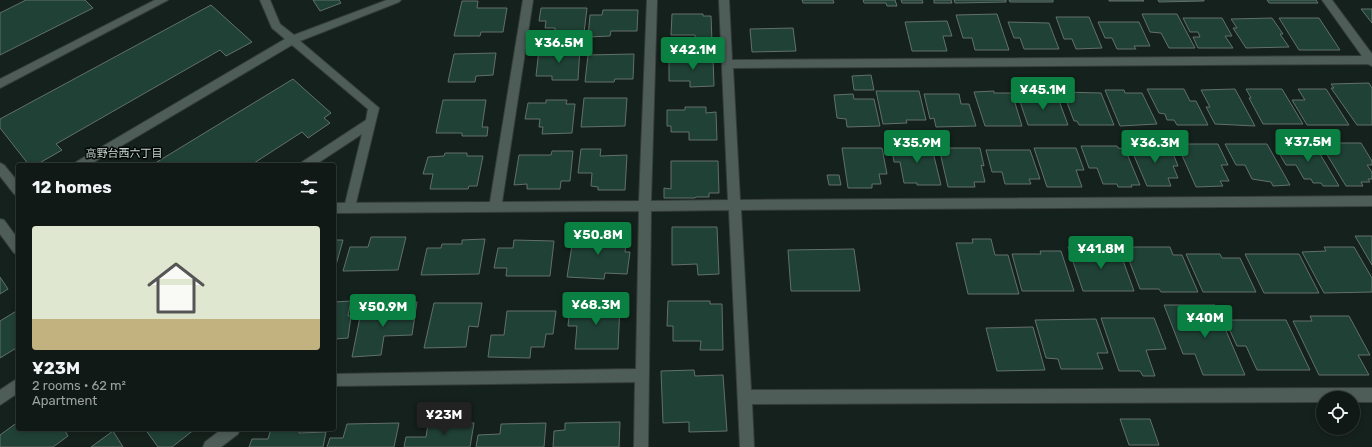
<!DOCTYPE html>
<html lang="en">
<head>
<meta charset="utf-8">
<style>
	body { margin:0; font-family:Rubik,"Noto Sans JP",sans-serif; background:#1e2622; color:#f1f3f6; height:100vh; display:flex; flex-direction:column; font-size:15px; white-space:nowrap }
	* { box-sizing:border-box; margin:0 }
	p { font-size:13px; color:#9ca0a0 }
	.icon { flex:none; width:22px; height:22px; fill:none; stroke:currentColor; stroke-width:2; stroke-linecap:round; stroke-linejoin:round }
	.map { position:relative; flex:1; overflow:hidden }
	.panel { position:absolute; left:16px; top:163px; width:320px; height:268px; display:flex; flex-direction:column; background:#101915; border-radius:4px; box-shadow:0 2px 6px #0003,0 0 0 1px #303834 }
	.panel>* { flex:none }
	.controls { position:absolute; left:1316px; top:391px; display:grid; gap:8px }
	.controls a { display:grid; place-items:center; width:44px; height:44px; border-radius:50%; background:#101915; box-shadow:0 2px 6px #0003,0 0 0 1px #303834; font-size:20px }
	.price { position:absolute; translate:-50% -34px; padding:0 9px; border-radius:4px; background:#0b8043; color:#fff; font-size:13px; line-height:26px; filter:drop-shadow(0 1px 2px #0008) }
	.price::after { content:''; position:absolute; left:50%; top:24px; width:12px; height:9px; margin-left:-6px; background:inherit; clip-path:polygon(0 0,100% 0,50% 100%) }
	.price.active { background:#222; color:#fff }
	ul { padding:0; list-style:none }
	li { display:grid; align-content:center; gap:8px; height:212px; padding:0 16px }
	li+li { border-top:1px solid #303834 }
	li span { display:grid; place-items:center; height:124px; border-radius:4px; color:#555 }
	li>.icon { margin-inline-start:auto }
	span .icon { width:72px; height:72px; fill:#fffc; stroke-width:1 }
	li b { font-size:17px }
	h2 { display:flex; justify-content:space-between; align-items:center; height:48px; padding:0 16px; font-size:17px }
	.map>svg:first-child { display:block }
	.building { fill:#204136; stroke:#62706a }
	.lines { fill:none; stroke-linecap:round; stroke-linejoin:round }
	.lane-casing { stroke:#363e3b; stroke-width:2 }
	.street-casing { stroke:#363e3b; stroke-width:2 }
	.lane { fill:#4f5d58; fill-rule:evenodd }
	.street { fill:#4f5d58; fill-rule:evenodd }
	.labels { text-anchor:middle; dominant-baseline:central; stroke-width:3; stroke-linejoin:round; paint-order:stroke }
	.neighbourhood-label { font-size:11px; fill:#c8d8d1; stroke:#050907 }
</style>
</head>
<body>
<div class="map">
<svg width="1372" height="447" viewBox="0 0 1372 447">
	<rect width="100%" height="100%" fill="#15211c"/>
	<!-- building -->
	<g class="building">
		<path d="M26,0H85L93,8L0,55V13Z"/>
		<path d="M313,0H339L341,3L320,11Z"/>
		<path d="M802,0H833L834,3H803Z"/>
		<path d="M863,0H895L897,6H887L886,3H864Z"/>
		<path d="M901,0H922L923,3H902Z"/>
		<path d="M934,0H951L952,3H934Z"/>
		<path d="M954,0H1006V2L955,3Z"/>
		<path d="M1009,0H1053V2H1010Z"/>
		<path d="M1109,0H1143L1144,1H1109Z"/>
		<path d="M1158,0H1204V1L1159,2Z"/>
		<path d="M1267,0H1316L1318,3H1269Z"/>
		<path d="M462,1H478L477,8H507L503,32H481L480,36H454Z"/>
		<path d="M211,5L252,42L226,56L220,50L56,144L62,150L36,165H29L0,128V119Z"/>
		<path d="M541,8H587L584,33H555V28H545L546,21H539Z"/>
		<path d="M1361,9H1372V23Z"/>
		<path d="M603,10H638L637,31H611L610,36L588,37L590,15H602Z"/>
		<path d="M672,14H703V16H711L712,42H695V35H671Z"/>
		<path d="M997,14L1009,50H975L972,38H963L956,15Z"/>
		<path d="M1142,14H1177L1195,48H1169L1161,33L1150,32Z"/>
		<path d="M1056,17H1089L1102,48L1076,49L1072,39H1064Z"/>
		<path d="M1183,18H1222L1232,36H1225L1233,48H1198L1193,37H1200L1198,32H1190Z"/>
		<path d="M1272,18L1283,34H1280L1289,47L1246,48L1233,28H1237L1231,19Z"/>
		<path d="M1279,18H1319L1340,50H1299Z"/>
		<path d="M947,21L952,36H943L947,51H912L905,22Z"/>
		<path d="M1008,22L1049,23L1059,49H1024L1020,38H1014Z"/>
		<path d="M1098,22H1139L1150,46H1134L1136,49H1117L1112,38H1105Z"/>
		<path d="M793,28L796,51L752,52L750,29Z"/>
		<path d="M580,48L578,80H552V76H536L539,49Z"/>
		<path d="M496,53L493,75L476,76L475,82H448L454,54Z"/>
		<path d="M634,54L633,79H615L614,82H585L588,55Z"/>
		<path d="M713,57L714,86L690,87V81H669V61H684V58Z"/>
		<path d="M871,75L874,90H854L852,76Z"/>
		<path d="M293,79L331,113L324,118L330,123L308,138L302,132L251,165H152Z"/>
		<path d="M1369,83L1372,88V125H1357L1331,88H1334L1331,84Z"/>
		<path d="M1147,89H1184L1190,101H1196L1208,125H1177L1174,120H1167L1165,114L1159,113Z"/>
		<path d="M1235,89L1255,126L1215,124L1206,107H1210L1201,90Z"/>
		<path d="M1246,89H1282L1303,124H1263L1249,98H1251Z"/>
		<path d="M1298,89H1326L1349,125H1307L1292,100H1305Z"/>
		<path d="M1105,90H1124L1125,93H1142L1157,124L1120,126Z"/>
		<path d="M876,91H919L926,120H906L907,123L883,124Z"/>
		<path d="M994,91V93H1012L1022,126H985L974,92Z"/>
		<path d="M1063,92L1101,93L1114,125H1079L1077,121H1074Z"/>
		<path d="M853,94L854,99H874L880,126L847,127L846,119L837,118L834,95Z"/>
		<path d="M924,94H959L961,104H969L976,126L936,127L934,118L930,119Z"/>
		<path d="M1048,95L1049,98H1058L1068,125H1028L1018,96Z"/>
		<path d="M584,98H627L625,126L581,127Z"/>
		<path d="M443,100H486L482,127H488L487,136H462V133H436Z"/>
		<path d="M546,100H567L566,104H575L572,133L542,134L543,127H539L540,119H525L528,103H546Z"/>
		<path d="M685,107H706V113L716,112L717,140H689V132H671V126H667V110H685Z"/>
		<path d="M1153,143L1154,147L1170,146L1178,166H1173L1178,178H1168L1171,186H1147L1129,144Z"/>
		<path d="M1320,143H1361L1372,161V165H1367L1372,172V179H1368L1370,182H1361L1363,186H1346Z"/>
		<path d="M891,144H931L941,185H917V183H904L900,162H894Z"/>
		<path d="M1177,144H1218L1228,165H1221L1229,181H1220L1223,186L1196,187Z"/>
		<path d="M1225,144H1267L1290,185L1273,186L1271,182L1252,179L1245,165H1236Z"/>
		<path d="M1290,144H1314L1339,186H1323L1321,183H1313L1311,179H1304L1296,165H1286L1276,148H1292Z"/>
		<path d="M1081,146H1117L1118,148L1125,149L1140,185H1131L1132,187H1118L1117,184H1103L1097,168H1089Z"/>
		<path d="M842,148H882L887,174H879L881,184H872V188H848Z"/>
		<path d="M939,148H980L984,166L981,165L985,182H974L975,187H948Z"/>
		<path d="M1034,148H1076L1084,170H1076L1082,187H1047Z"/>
		<path d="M581,149H601L600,156L627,155L625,190H598V187L591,186L592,173H578Z"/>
		<path d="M986,150H1030L1040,179H1029L1031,184H1005L1002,172H992Z"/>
		<path d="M552,151H573L570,181H561L560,189H527V184L514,185L519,155H551Z"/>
		<path d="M445,153H467V156H483L477,186H469L468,189H430L433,174H423L428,157L444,156Z"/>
		<path d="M671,161H718L719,193H709V197H696L695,198H664V188L671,189Z"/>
		<path d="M827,175H839L841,185H829Z"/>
		<path d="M672,227H717L719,274L698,275L697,264L672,265Z"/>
		<path d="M574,233L627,237L625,252H630L627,274L605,273L604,279L567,277Z"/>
		<path d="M1355,236H1372V265Z"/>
		<path d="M371,237H406L398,270L343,271L350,247H368Z"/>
		<path d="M485,239L479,274L421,275L427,248H441L442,244H462V240Z"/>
		<path d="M972,239H991L995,255H1008L1019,294H968L956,243H973Z"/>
		<path d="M334,240H343L336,265H334Z"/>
		<path d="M514,240L554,241L550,276H506L507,268H494L498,248H513Z"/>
		<path d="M1068,247H1091L1093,251L1120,252L1134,291H1083Z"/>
		<path d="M1124,247H1170L1173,255H1182L1198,292H1161L1159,289H1140Z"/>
		<path d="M1324,247H1354L1372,278V292L1324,293L1302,252L1326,251Z"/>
		<path d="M854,249L860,291H791L788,250Z"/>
		<path d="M1040,251H1061L1074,291H1022L1012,254H1041Z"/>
		<path d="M1186,254H1220L1222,258H1240L1256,292H1203Z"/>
		<path d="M1245,254H1299L1319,293H1264Z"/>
		<path d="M0,277L8,289L0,294Z"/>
		<path d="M351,301L348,316H351L348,338L334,339V302Z"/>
		<path d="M668,301H710V304H722L723,350H700L701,341H673V326H667Z"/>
		<path d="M417,302L412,335L384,336L381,355L352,357L361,312L393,311L394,303Z"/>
		<path d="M434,303H482L478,327L469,326L466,347L424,348Z"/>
		<path d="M570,305H620L618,349H575L577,326H568Z"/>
		<path d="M1164,305H1215L1245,375H1203L1195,354H1183Z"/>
		<path d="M18,310V347L0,358V321Z"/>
		<path d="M507,311H556L553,334H546L544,347H531L530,358L488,357L491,335H504Z"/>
		<path d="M1310,316H1349L1370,355H1358L1369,375H1319L1293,321H1312Z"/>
		<path d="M1101,318H1154L1166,349L1146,350L1155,376H1143L1140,371H1119Z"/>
		<path d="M1096,319L1108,353H1097L1103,369H1061L1058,359L1046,358L1035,320Z"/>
		<path d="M1225,320H1286L1310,370H1257L1246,346H1237Z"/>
		<path d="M1033,327L1045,370L997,371L986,328Z"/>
		<path d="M694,370L695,376L723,375L727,431L689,432V422L663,423L661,371Z"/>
		<path d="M1120,419H1150L1159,445H1129Z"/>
		<path d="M18,422V429H64L68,436L53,447H0V435Z"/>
		<path d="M620,422L619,447H553L554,431L565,430V423Z"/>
		<path d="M399,423L394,447H327L330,438H343L347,424Z"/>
		<path d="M474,423L470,447H404L406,437H426L428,424Z"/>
		<path d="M546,423L544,447H476L478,435L500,434L501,424Z"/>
		<path d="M145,429H195L172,447H158Z"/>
		<path d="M271,429H300L299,433L326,432L323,447H249L252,439H268Z"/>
		<path d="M113,431L123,447H91Z"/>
	</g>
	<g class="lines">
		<defs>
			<g id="lane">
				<path d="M155,0H168L0,88V79Z"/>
				<path d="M260,0H270L280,24L294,35L387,0H401L399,2L300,41L379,108L354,211L350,213L346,211L344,208L362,134L315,165H300L302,162L366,120L368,109L292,45L89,165H74L76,162L285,39L272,28Z"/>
				<path d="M0,163L4,165L18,182V196L14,194L0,176Z"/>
			</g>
			<g id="street">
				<path d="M523,0H533L502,202L639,201L647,0H657L651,201L728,200L719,0H729L732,60L1362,56L1322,0H1332L1372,54V66L1368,64L733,68L740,200L1372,196V206L741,210L751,390L1372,388V402H1353V398H1323V402L752,404L754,447H740L729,210L651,211L648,447H634L635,382L334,386V374L636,369L639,211L334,213V203L490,202Z"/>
				<path d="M0,219L4,220L18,239V254L14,253L0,234Z"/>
				<path d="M18,378V393L0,405V390Z"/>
				<path d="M222,429H240L238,434L221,447H203L205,442Z"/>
			</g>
		</defs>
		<!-- lane casing -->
		<use href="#lane" class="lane-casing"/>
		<!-- street casing -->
		<use href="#street" class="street-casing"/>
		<!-- lane -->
		<use href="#lane" class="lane"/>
		<!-- street -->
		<use href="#street" class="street"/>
	</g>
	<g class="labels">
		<!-- neighbourhood labels -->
		<g class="neighbourhood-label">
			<text x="124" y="153">高野台西六丁目</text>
		</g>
	</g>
</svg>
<div class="controls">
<a><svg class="icon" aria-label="locate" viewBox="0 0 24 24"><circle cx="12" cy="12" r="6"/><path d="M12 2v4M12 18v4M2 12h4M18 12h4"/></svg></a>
</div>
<b class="price" style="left:559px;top:64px">¥36.5M</b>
<b class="price" style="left:693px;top:71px">¥42.1M</b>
<b class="price" style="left:1043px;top:111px">¥45.1M</b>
<b class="price" style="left:1308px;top:163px">¥37.5M</b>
<b class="price" style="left:917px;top:164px">¥35.9M</b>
<b class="price" style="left:1155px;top:164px">¥36.3M</b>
<b class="price" style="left:598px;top:256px">¥50.8M</b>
<b class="price" style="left:1101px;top:270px">¥41.8M</b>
<b class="price" style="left:596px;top:326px">¥68.3M</b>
<b class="price" style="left:383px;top:328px">¥50.9M</b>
<b class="price" style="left:1205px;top:339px">¥40M</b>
<b class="price active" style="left:444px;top:436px">¥23M</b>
<section class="panel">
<h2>12 homes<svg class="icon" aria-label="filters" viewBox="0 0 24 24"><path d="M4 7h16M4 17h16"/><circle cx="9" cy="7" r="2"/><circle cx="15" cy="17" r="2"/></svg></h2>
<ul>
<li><span style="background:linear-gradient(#dfe7d0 75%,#c2b280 0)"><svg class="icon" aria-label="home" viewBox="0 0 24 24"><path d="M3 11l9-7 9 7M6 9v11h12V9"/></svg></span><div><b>¥23M</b><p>2 rooms · 62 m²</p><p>Apartment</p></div></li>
</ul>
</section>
</div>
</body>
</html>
